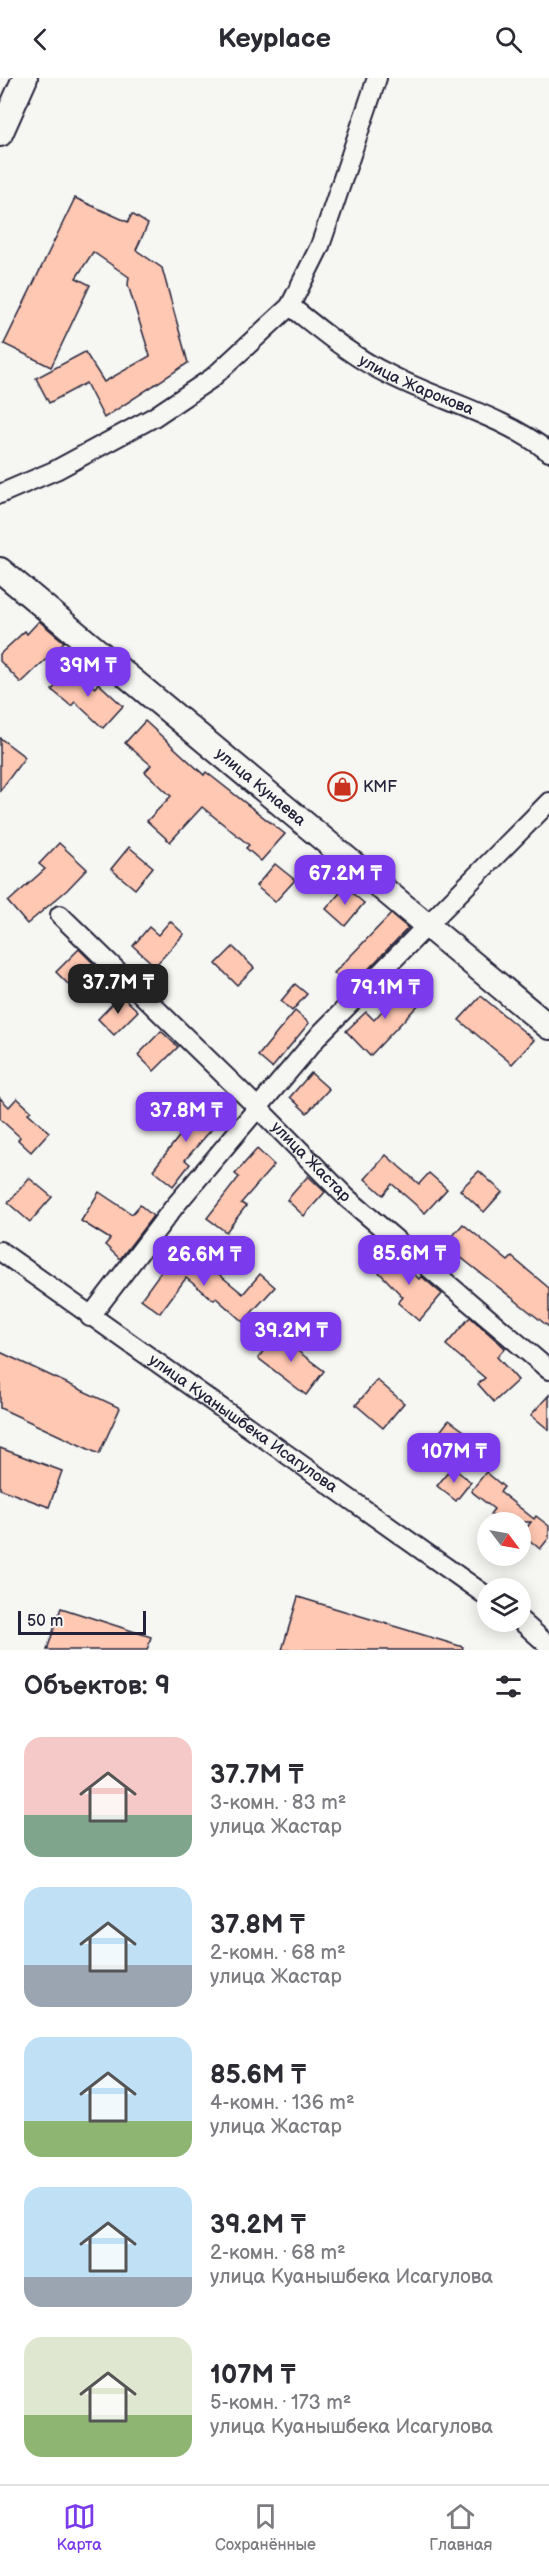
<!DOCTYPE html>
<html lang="ru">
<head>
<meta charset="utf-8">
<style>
	body { margin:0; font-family:"Balsamiq Sans",sans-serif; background:#f2f2f3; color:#2b2b33; height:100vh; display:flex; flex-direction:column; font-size:22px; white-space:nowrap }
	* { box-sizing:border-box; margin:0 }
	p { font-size:20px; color:#7c7c81 }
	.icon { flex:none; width:33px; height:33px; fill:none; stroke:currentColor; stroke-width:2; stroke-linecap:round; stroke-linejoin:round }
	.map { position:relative; height:1572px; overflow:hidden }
	.drawer { display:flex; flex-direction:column; background:#fff; flex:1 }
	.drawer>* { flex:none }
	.needle { width:39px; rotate:122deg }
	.tools { position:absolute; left:477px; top:1434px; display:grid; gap:12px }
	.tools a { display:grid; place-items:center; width:54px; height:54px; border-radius:50%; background:#fff; box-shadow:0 3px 15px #0003; font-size:30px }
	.scale { position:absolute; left:18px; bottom:15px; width:128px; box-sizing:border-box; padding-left:6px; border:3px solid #22223b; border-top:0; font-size:16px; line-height:21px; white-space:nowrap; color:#22223b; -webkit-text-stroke:4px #f6f6f2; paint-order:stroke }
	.price { position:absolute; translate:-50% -51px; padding:0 14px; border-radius:12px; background:#7c3aed; color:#fff; font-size:20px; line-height:39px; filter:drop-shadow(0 2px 3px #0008) }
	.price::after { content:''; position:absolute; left:50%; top:36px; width:18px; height:14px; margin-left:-9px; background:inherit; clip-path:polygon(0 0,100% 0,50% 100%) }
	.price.active { background:#222; color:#fff }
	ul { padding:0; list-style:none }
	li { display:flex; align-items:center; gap:18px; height:150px; padding:0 24px }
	li span { display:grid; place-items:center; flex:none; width:168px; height:120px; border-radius:18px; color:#555 }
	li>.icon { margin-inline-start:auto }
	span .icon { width:72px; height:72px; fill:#fffc; stroke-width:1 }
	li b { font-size:26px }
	h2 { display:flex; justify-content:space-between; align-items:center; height:72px; padding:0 24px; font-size:26px }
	header { display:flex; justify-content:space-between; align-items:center; height:78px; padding:0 24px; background:#fff; font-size:27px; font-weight:800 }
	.tab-bar { display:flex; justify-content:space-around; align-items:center; height:84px; border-top:2px solid #e1e1e2; background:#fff; font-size:16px; color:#7c7c81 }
	.tab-bar a { display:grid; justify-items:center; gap:3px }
	.tab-bar .active { color:#7c3aed }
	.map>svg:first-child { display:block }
	.building { fill:#ffc8b2; stroke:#22223b; stroke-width:1.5 }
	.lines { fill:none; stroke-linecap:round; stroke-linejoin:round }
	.minor-casing { stroke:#22223b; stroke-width:22 }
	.secondary-casing { stroke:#22223b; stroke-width:28 }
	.minor { stroke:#f6f6f2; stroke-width:18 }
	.secondary { stroke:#f6f6f2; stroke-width:24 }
	.labels { text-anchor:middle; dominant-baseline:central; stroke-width:5; stroke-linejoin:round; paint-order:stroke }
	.street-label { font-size:16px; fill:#22223b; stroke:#f6f6f2 }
	.poi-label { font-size:16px; fill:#22223b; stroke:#f6f6f2; text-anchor:start }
</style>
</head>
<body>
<header><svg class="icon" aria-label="back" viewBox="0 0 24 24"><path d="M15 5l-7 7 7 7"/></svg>Keyplace<svg class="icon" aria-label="search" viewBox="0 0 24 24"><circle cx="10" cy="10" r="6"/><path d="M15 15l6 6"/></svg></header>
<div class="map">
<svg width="549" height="1572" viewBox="0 0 549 1572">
	<rect width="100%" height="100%" fill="#f6f6f2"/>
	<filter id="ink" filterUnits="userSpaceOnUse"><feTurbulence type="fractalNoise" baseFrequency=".0167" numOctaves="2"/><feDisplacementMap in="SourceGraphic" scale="12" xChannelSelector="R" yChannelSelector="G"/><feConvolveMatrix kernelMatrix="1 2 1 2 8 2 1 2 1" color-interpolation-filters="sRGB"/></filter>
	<g filter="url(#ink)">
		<!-- building -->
		<g class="building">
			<path d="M75,120L128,144L132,136L148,146L136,172L162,190L188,285L104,340L86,305L49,325L36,300L85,274L104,304L150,278L128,207L129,199L93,174L76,200L90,207L51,289L4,266Z"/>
			<path d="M39,543L64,564L21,605L0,583V576L25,553L27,556Z"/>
			<path d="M71,590L95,610L98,605L123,628L103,650L75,624L71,628L52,612Z"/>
			<path d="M145,643L204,697L206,694L285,756L261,783L246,770L249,767L202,729L170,764L147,743L171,718L145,694L151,687L125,665Z"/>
			<path d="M0,660L25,679L0,713Z"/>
			<path d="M59,765L87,791L67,812L27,846L8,824L45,791L39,786Z"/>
			<path d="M129,769L153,789L135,811L111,791Z"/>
			<path d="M275,786L295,802L275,824L256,808Z"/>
			<path d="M345,809L364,825L345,848L326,831Z"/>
			<path d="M391,836L408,850L350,910L334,895Z"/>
			<path d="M170,843L184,856L155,888L133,868L149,849L158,857Z"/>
			<path d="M233,869L254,890L237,907L216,886Z"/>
			<path d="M79,871L95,887L72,910L56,894Z"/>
			<path d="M407,905L424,921L370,978L346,953L366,934L374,942Z"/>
			<path d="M295,906L307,916L292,933L281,923Z"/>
			<path d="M121,917L138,933L114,957L98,941Z"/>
			<path d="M481,918L534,962L512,986L459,942Z"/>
			<path d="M295,933L309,945L272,990L258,978Z"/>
			<path d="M161,953L178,969L154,993L138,977Z"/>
			<path d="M311,995L329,1011L307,1035L290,1019Z"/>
			<path d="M0,1020L9,1029L17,1020L31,1033L28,1035L49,1054L31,1074L18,1062L20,1059L0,1041Z"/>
			<path d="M197,1024L219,1043L185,1082L190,1086L173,1108L153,1092L181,1056L174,1050Z"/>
			<path d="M257,1071L274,1087L241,1125L246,1128L226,1154L207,1140L239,1099L235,1096Z"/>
			<path d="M386,1077L419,1106L429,1095L447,1111L425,1135L392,1106L383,1117L365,1101Z"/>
			<path d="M479,1093L502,1114L484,1134L460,1112Z"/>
			<path d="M308,1098L325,1114L304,1138L287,1122Z"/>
			<path d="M29,1100L52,1119L30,1144L8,1125Z"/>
			<path d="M99,1114L132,1136L140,1127L153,1138L120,1181L105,1167L110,1161L81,1143Z"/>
			<path d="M463,1146L508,1183L512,1179L549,1210V1249L445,1167Z"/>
			<path d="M174,1170L206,1195L210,1189L243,1216L260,1196L275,1209L243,1244L216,1220L214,1222L186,1200L160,1235L141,1221L163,1191L159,1188Z"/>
			<path d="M392,1173L419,1201L421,1198L442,1216L419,1243L398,1225L403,1219L375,1190Z"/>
			<path d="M470,1239L505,1270L497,1279L518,1302L494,1324L478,1306L485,1300L446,1267Z"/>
			<path d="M281,1250L296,1262L291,1268L324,1293L306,1317L258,1280Z"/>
			<path d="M0,1274L120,1330L99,1376L0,1330Z"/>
			<path d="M377,1302L404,1325L383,1350L356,1327Z"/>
			<path d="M549,1317V1352L531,1337Z"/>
			<path d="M449,1342L468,1356L454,1375L435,1360Z"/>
			<path d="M0,1370L62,1393L49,1429L0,1411Z"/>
			<path d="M452,1389L471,1404L456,1423L437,1408Z"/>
			<path d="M486,1394L504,1409L500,1414L534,1441L536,1438L549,1448V1460L540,1471L522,1456L531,1444H501L490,1436L494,1431L471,1413Z"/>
			<path d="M298,1519L463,1569L462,1572H282Z"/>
			<path d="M61,1530L151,1559L147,1572H47Z"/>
		</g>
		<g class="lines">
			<defs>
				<g id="minor">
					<path id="s1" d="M290,228C321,252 352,279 388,296C440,323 502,337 549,374"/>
					<path d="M0,416L56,392L154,339L212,300L290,228L320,168L377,0"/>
					<path id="s2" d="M60,837L258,1030L347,1120L549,1292"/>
					<path id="s3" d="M0,1173L488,1519"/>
					<path d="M90,1239L174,1129L321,955L549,724"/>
					<path d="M520,1542L549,1568"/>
				</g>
				<g id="secondary">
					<path d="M0,56L25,0"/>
					<path id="s4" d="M0,492L549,949"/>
				</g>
			</defs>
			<!-- minor casing -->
			<use href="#minor" class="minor-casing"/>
			<!-- secondary casing -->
			<use href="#secondary" class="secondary-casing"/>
			<!-- minor -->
			<use href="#minor" class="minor"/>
			<!-- secondary -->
			<use href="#secondary" class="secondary"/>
		</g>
	</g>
	<!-- icons -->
	<defs>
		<symbol id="shop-ring" viewBox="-11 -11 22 22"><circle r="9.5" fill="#f6f6f2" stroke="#c8321e" stroke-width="1.5"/><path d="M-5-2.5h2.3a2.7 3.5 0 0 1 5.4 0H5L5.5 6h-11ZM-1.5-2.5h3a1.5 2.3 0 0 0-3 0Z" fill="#c8321e"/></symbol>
	</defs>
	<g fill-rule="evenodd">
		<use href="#shop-ring" x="326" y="692" width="33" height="33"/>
	</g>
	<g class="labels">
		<!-- street labels -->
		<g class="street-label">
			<text stroke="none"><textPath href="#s1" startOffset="150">улица Жарокова</textPath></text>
			<text stroke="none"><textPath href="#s4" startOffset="339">улица Кунаева</textPath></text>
			<text stroke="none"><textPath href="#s2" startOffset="352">улица Жастар</textPath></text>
			<text stroke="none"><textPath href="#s3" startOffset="298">улица Куанышбека Исагулова</textPath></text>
		</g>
		<!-- poi labels -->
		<g class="poi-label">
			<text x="363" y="709">KMF</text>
		</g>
	</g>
</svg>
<div class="tools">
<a><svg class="needle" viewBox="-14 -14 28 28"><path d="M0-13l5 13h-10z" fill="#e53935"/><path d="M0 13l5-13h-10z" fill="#7c7c81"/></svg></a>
<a><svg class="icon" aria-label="layers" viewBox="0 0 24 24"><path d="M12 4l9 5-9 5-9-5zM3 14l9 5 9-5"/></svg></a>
</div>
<div class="scale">50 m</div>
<b class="price" style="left:88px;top:620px">39M ₸</b>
<b class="price" style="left:345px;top:828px">67.2M ₸</b>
<b class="price active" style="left:118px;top:937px">37.7M ₸</b>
<b class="price" style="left:385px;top:942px">79.1M ₸</b>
<b class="price" style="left:186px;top:1065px">37.8M ₸</b>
<b class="price" style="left:409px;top:1208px">85.6M ₸</b>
<b class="price" style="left:204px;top:1209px">26.6M ₸</b>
<b class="price" style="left:291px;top:1285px">39.2M ₸</b>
<b class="price" style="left:454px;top:1406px">107M ₸</b>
</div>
<section class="drawer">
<h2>Объектов: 9<svg class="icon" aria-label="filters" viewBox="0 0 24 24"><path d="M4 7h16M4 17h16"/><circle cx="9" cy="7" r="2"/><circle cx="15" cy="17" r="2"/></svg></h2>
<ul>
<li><span style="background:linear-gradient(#f6c9c9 65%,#7fa58c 0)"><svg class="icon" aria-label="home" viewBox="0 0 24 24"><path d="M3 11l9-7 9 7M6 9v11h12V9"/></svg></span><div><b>37.7M ₸</b><p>3-комн. · 83 m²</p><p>улица Жастар</p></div></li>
<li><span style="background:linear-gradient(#bfe0f5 65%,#9aa5b1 0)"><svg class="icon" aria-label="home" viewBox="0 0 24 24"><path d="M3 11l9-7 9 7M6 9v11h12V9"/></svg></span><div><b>37.8M ₸</b><p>2-комн. · 68 m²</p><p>улица Жастар</p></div></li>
<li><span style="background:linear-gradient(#bfe0f5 70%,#8fb573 0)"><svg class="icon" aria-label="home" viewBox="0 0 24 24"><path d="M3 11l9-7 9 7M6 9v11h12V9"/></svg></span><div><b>85.6M ₸</b><p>4-комн. · 136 m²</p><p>улица Жастар</p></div></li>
<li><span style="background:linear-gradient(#bfe0f5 75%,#9aa5b1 0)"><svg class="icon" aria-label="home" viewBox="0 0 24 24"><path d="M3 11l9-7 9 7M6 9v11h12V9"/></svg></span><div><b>39.2M ₸</b><p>2-комн. · 68 m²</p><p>улица Куанышбека Исагулова</p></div></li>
<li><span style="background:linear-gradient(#dfe7d0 65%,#8fb573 0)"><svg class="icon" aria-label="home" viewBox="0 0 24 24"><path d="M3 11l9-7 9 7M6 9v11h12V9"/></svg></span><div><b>107M ₸</b><p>5-комн. · 173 m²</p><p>улица Куанышбека Исагулова</p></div></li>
</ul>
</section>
<nav class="tab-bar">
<a class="active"><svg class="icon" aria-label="map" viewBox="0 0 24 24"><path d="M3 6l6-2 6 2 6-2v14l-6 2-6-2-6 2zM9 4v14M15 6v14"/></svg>Карта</a>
<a><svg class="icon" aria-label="saved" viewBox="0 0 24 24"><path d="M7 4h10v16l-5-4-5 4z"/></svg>Сохранённые</a>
<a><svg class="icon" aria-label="home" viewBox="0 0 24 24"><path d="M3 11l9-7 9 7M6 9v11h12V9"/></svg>Главная</a>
</nav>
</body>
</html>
